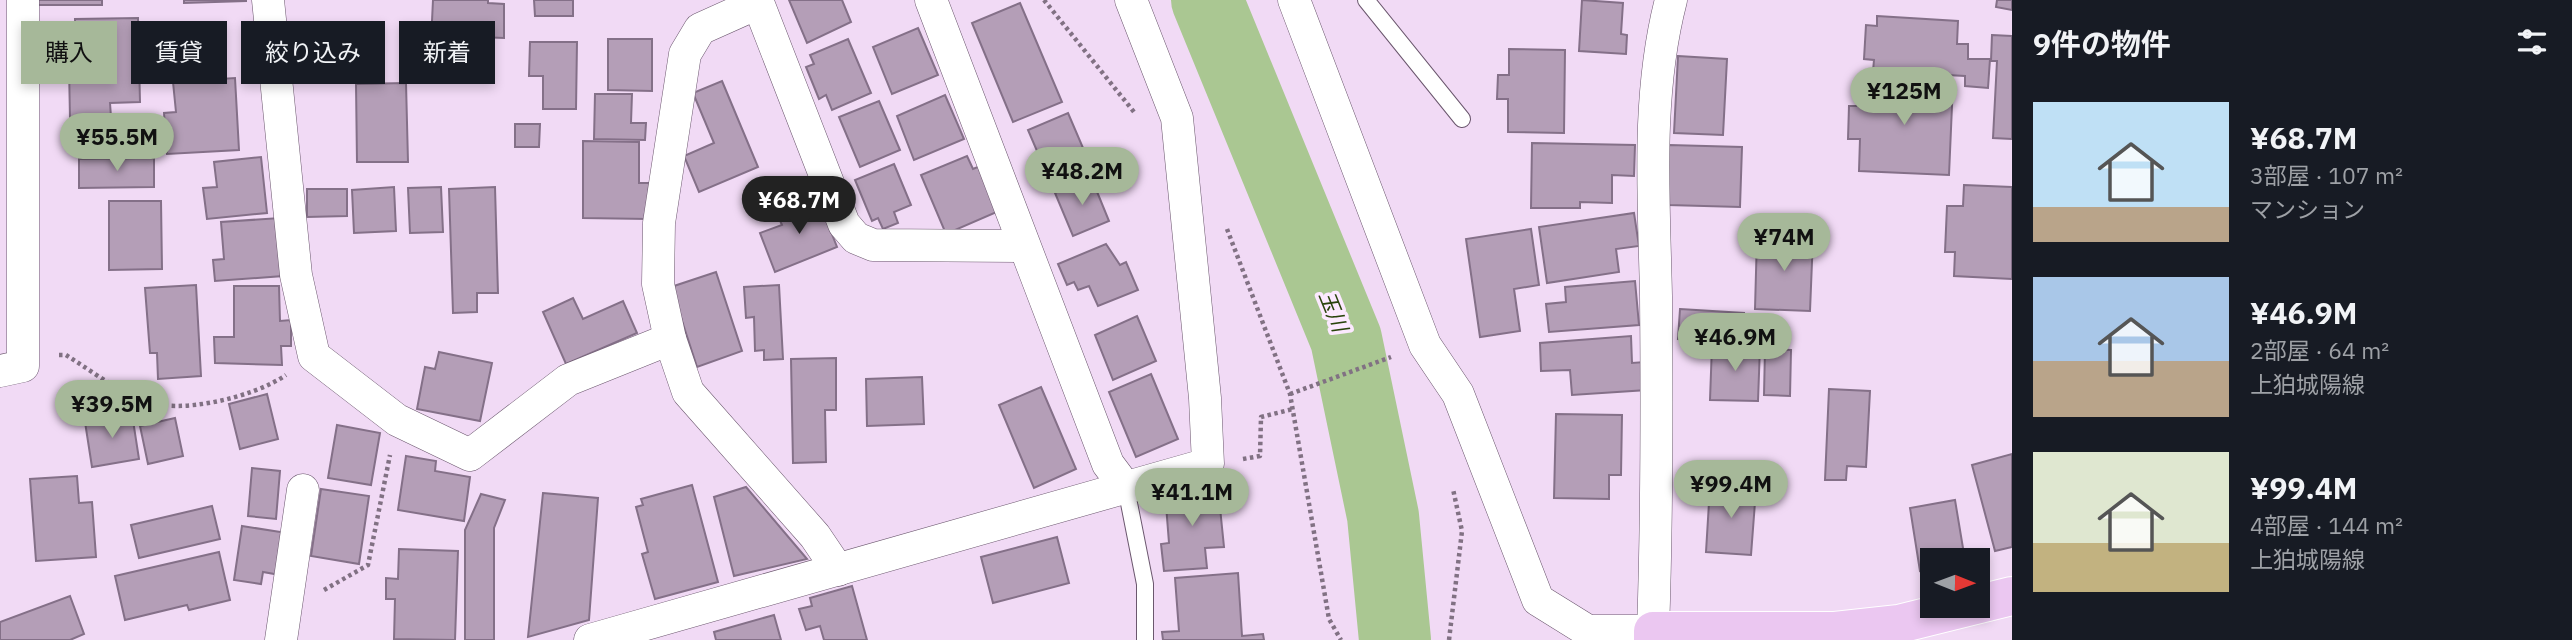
<!DOCTYPE html>
<html lang="ja">
<head>
<meta charset="utf-8">
<style>
	body { margin:0; font-family:"IBM Plex Sans","Noto Sans JP",sans-serif; background:#20242c; color:#f1f3f6; height:100vh; display:flex; flex-direction:column; font-size:26px; white-space:nowrap }
	* { box-sizing:border-box; margin:0 }
	p { font-size:23px; color:#9ea1a6 }
	.icon { flex:none; width:38px; height:38px; fill:none; stroke:currentColor; stroke-width:2; stroke-linecap:round; stroke-linejoin:round }
	.map { position:relative; flex:1; overflow:hidden }
	.drawer { display:flex; flex-direction:column; background:#171b24; width:560px }
	.drawer>* { flex:none }
	.guide { position:absolute; left:21px; top:21px; width:665px; height:63px; display:flex; gap:14px }
	.needle { width:46px; rotate:91deg }
	.fabs { position:absolute; left:1920px; top:548px; display:grid; gap:14px }
	.fabs a { display:grid; place-items:center; width:70px; height:70px; border-radius:0px; background:#171b24; box-shadow:0 4px 10px #0003; font-size:35px }
	.price { position:absolute; translate:-50% -60px; padding:0 16px; border-radius:24px; background:#a6b899; color:#111; font-size:23px; line-height:46px; filter:drop-shadow(0 2px 4px #0008) }
	.price::after { content:''; position:absolute; left:50%; top:42px; width:21px; height:16px; margin-left:-10px; background:inherit; clip-path:polygon(0 0,100% 0,50% 100%) }
	.price.on { background:#222; color:#fff }
	ul { padding:0; list-style:none }
	li { display:flex; align-items:center; gap:21px; height:175px; padding:0 21px }
	li span { display:grid; place-items:center; flex:none; width:196px; height:140px; border-radius:0px; color:#555 }
	li>.icon { margin-inline-start:auto }
	span .icon { width:84px; height:84px; fill:#fffc; stroke-width:1 }
	li b { font-size:30px }
	h2 { display:flex; justify-content:space-between; align-items:center; height:84px; padding:0 21px; font-size:30px }
	.tag { padding:0 24px; border-radius:0px; background:#171b24; box-shadow:0 4px 10px #0003; font-size:24px; line-height:63px }
	.tag.on { background:#a6b899; color:#111 }
	main { display:flex; flex:1; min-height:0 }
	.map>svg:first-child { display:block }
	.lines { fill:none; stroke-linecap:round; stroke-linejoin:round }
	.river { stroke:#aac792; stroke-width:72 }
	.building { fill:#b49eb7; stroke:#847088; stroke-width:2 }
	.lane-casing { stroke:#6b576e; stroke-width:18 }
	.street-casing { stroke:#6b576e; stroke-width:33 }
	.primary-casing { stroke:#fff; stroke-width:40 }
	.path { stroke:#817183; stroke-width:4.5; stroke-dasharray:3.5 3.5; stroke-linecap:butt }
	.lane { stroke:#fff; stroke-width:16 }
	.street { stroke:#fff; stroke-width:32 }
	.primary { stroke:#ebc7f1; stroke-width:38 }
	.labels { text-anchor:middle; dominant-baseline:central; stroke-width:7; stroke-linejoin:round; paint-order:stroke }
	.water-label { font-size:21px; font-style:italic; fill:#2a440c; stroke:#fce9ff }
</style>
</head>
<body>
<main>
<div class="map">
<svg width="2012" height="640" viewBox="0 0 2012 640">
	<rect width="100%" height="100%" fill="#f1daf5"/>
	<g class="lines">
		<!-- river -->
		<path class="river" d="M1207,0L1346,339L1383,516L1395,640"/>
	</g>
	<!-- building -->
	<g class="building">
		<rect x="33" y="0" width="69" height="5"/>
		<path d="M184,0H246V1L184,3Z"/>
		<path d="M433,0H488V3L504,4V38L479,37L478,43L431,42Z"/>
		<path d="M534,0H573V16H535Z"/>
		<path d="M789,0H842L851,22L807,43Z"/>
		<path d="M1582,0L1623,3L1621,34L1627,35L1626,54L1579,51Z"/>
		<path d="M1997,0H2012V10L1996,7Z"/>
		<path d="M1020,3L1062,102L1013,122L972,23Z"/>
		<path d="M1877,16L1958,21L1957,44H1968V59H1990L1988,88L1965,86V76L1873,71L1874,60L1864,59L1866,25L1877,26Z"/>
		<path d="M138,18L140,102L110,103L111,117L70,118L69,67H76L75,19Z"/>
		<path d="M918,28L938,75L892,94L873,47Z"/>
		<path d="M1992,35L2012,36V139L1993,138L1997,61H1991Z"/>
		<path d="M608,39H652V91L608,90Z"/>
		<path d="M848,39L871,93L832,110L826,95L819,99L806,67L814,64L810,55Z"/>
		<path d="M530,42H577L576,109H543V76H529Z"/>
		<path d="M1509,49L1565,50L1564,133L1508,132V99H1497L1498,75H1509Z"/>
		<path d="M149,50H179V56L222,55L223,76L150,78Z"/>
		<path d="M1678,56L1727,59L1723,135L1674,133Z"/>
		<path d="M235,78L239,150L167,154L164,113L176,112L173,82Z"/>
		<path d="M1865,79L1953,83L1949,175L1859,171L1860,139H1848L1849,106H1864Z"/>
		<path d="M722,81L758,167L699,192L684,156L714,143L693,93Z"/>
		<path d="M406,83L408,162H357L356,84Z"/>
		<path d="M595,94H632L631,123H646L645,140L594,139Z"/>
		<path d="M945,95L964,139L914,160L897,116Z"/>
		<path d="M879,101L900,150L860,167L839,117Z"/>
		<path d="M1068,113L1092,169L1052,186L1028,130Z"/>
		<path d="M515,124H540L539,147H515Z"/>
		<path d="M583,141L639,142V183H649L648,219L583,218Z"/>
		<path d="M1532,143L1635,145L1634,176L1612,175V203L1580,202V208H1531Z"/>
		<path d="M1669,145L1742,147L1740,207L1668,205Z"/>
		<path d="M967,156L973,169L980,166L999,211L946,234L921,175Z"/>
		<path d="M261,157L267,213L207,219L203,188L217,187L214,162Z"/>
		<path d="M154,158V187L79,188V159Z"/>
		<path d="M894,164L911,205L894,212L898,223L883,229L878,218L872,221L855,180Z"/>
		<path d="M1091,177L1109,221L1073,236L1055,193Z"/>
		<path d="M1964,185L2012,187V279L1954,276L1955,252H1945L1947,206H1963Z"/>
		<path d="M394,187L396,231L354,233L352,190Z"/>
		<path d="M441,187L443,232L410,233L408,188Z"/>
		<path d="M495,187L498,293H477V312L453,313L449,189Z"/>
		<path d="M307,189H347V216L307,217Z"/>
		<path d="M818,199L837,247L775,272L760,233L782,225L778,216Z"/>
		<path d="M109,201H161L162,269L109,270Z"/>
		<path d="M1634,213L1639,246L1616,249L1619,272L1547,283L1539,227Z"/>
		<path d="M280,218L283,276L215,281L213,260L224,259L221,222Z"/>
		<path d="M1531,229L1539,285L1514,289L1520,331L1480,337L1466,239Z"/>
		<path d="M1757,236L1813,237L1810,311L1755,309Z"/>
		<path d="M1106,244L1120,265L1126,262L1138,290L1098,306L1089,286L1078,290L1074,282L1067,285L1058,264Z"/>
		<path d="M716,272L742,351L697,367L671,287Z"/>
		<path d="M1635,281L1639,325L1549,332L1546,304L1566,302L1565,287Z"/>
		<path d="M196,285L201,376L158,379L157,353H150L145,288Z"/>
		<path d="M779,285L783,359L764,360V350L755,351L754,317L746,318L744,287Z"/>
		<path d="M234,286H279L280,321L291,320V346H281L282,365L215,363L214,337H234Z"/>
		<path d="M573,298L583,319L623,301L637,333L566,364L543,312Z"/>
		<path d="M1680,309L1744,313L1742,343L1678,339Z"/>
		<path d="M1137,316L1156,361L1113,380L1095,335Z"/>
		<path d="M1631,336L1632,363L1645,362L1647,390L1572,395L1570,370L1541,371L1540,343Z"/>
		<path d="M1712,345L1760,346L1758,401L1710,400Z"/>
		<path d="M1765,349L1791,350L1790,396L1764,395Z"/>
		<path d="M439,352L492,363L480,421L417,409L425,367L435,369Z"/>
		<path d="M836,358V410H825L826,462L793,463L791,359Z"/>
		<path d="M1151,374L1178,439L1136,457L1109,392Z"/>
		<path d="M922,377L924,424L867,426L866,379Z"/>
		<path d="M1041,387L1076,469L1034,488L999,405Z"/>
		<path d="M1829,389L1870,391L1866,467L1847,466L1846,480H1825Z"/>
		<path d="M267,394L278,439L240,449L229,404Z"/>
		<path d="M132,414L139,459L92,467L85,422Z"/>
		<path d="M1556,414L1622,415L1621,475H1609V499L1554,498Z"/>
		<path d="M175,418L183,456L148,464L140,426Z"/>
		<path d="M337,425L380,433L371,485L328,478Z"/>
		<path d="M2012,454V547L1995,551L1972,465Z"/>
		<path d="M406,456L436,461L435,471L470,477L464,521L398,510Z"/>
		<path d="M252,468L280,471L276,519L248,516Z"/>
		<path d="M77,476L79,503L92,502L96,557L36,561L30,479Z"/>
		<path d="M692,485L718,582L655,599L642,554L648,552L636,507L643,505L641,499Z"/>
		<path d="M1710,486L1756,489L1751,555L1706,552Z"/>
		<path d="M746,487L807,559L734,576L714,497Z"/>
		<path d="M1218,488L1224,547L1205,548L1207,568L1164,571L1161,544L1169,543L1165,492Z"/>
		<path d="M321,489L369,496L359,564L311,556Z"/>
		<path d="M543,493L598,498L589,620L528,637Z"/>
		<path d="M481,494L505,500L494,528V640H465V530Z"/>
		<path d="M1955,500L1965,560H1932V569L1920,571L1910,508Z"/>
		<path d="M212,506L220,539L139,558L131,525Z"/>
		<path d="M242,526L287,533L280,575L263,572L261,584L234,580Z"/>
		<path d="M1057,537L1069,583L993,603L981,557Z"/>
		<path d="M399,549L458,551L455,640L394,639L395,599H386V578L398,579Z"/>
		<path d="M219,552L230,600L189,610L187,605L125,620L115,576Z"/>
		<path d="M1238,573L1242,636L1263,634L1264,640H1163L1162,632L1179,631L1175,578Z"/>
		<path d="M852,586L867,640H824L820,626L806,630L799,609L812,606L810,598Z"/>
		<path d="M70,596L84,634L70,640H0V622Z"/>
		<path d="M774,615L781,640H716L714,632Z"/>
	</g>
	<g class="lines">
		<defs>
			<g id="lane">
				<path d="M1366,0L1462,119"/>
				<path d="M1126,488L1145,584V640"/>
			</g>
			<g id="street">
				<path d="M268,0L296,275L314,356L397,420L470,455L568,380L670,339L688,392L815,536L838,570"/>
				<path d="M757,0L844,224L856,238L873,245L1023,246"/>
				<path d="M931,0L1108,464L1126,488"/>
				<path d="M1294,0L1425,345L1458,394L1538,600L1588,631H1653C1657,519 1657,408 1656,296C1654,198 1646,96 1671,0"/>
				<path d="M670,339L658,284L659,223L685,54L700,29L758,3"/>
				<path d="M0,371L23,366V0"/>
				<path d="M281,640L303,490"/>
				<path d="M590,640L1208,464L1205,398L1177,118L1131,0"/>
			</g>
			<path id="primary" d="M1653,640V631H1835L1899,624L2012,596"/>
		</defs>
		<!-- lane casing -->
		<use href="#lane" class="lane-casing"/>
		<!-- street casing -->
		<use href="#street" class="street-casing"/>
		<!-- primary casing -->
		<use href="#primary" class="primary-casing"/>
		<!-- path -->
		<g class="path">
			<path d="M1044,0L1134,112"/>
			<path d="M1227,229L1290,394L1329,619L1341,640"/>
			<path d="M59,355H66C90,370 115,389 141,400C178,416 254,397 286,375"/>
			<path d="M1290,394L1391,357"/>
			<path d="M1243,459L1260,456L1261,417L1293,409"/>
			<path d="M324,590L368,565L390,455"/>
			<path d="M1449,640L1462,531L1453,489"/>
		</g>
		<!-- lane -->
		<use href="#lane" class="lane"/>
		<!-- street -->
		<use href="#street" class="street"/>
		<!-- primary -->
		<use href="#primary" class="primary"/>
	</g>
	<g class="labels">
		<!-- water labels -->
		<g class="water-label">
			<text transform="translate(1334 311) rotate(68)">玉川</text>
		</g>
	</g>
</svg>
<div class="fabs">
<a><svg class="needle" viewBox="-14 -14 28 28"><path d="M0-13l5 13h-10z" fill="#e53935"/><path d="M0 13l5-13h-10z" fill="#9ea1a6"/></svg></a>
</div>
<b class="price" style="left:1904px;top:127px">¥125M</b>
<b class="price" style="left:117px;top:173px">¥55.5M</b>
<b class="price" style="left:1082px;top:207px">¥48.2M</b>
<b class="price on" style="left:799px;top:236px">¥68.7M</b>
<b class="price" style="left:1784px;top:273px">¥74M</b>
<b class="price" style="left:1735px;top:373px">¥46.9M</b>
<b class="price" style="left:112px;top:440px">¥39.5M</b>
<b class="price" style="left:1731px;top:520px">¥99.4M</b>
<b class="price" style="left:1192px;top:528px">¥41.1M</b>
<div class="guide">
<a class="tag on">購入</a>
<a class="tag">賃貸</a>
<a class="tag">絞り込み</a>
<a class="tag">新着</a>
</div>
</div>
<section class="drawer">
<h2>9件の物件<svg class="icon" aria-label="filters" viewBox="0 0 24 24"><path d="M4 7h16M4 17h16"/><circle cx="9" cy="7" r="2"/><circle cx="15" cy="17" r="2"/></svg></h2>
<ul>
<li><span style="background:linear-gradient(#bfe0f5 75%,#b9a48a 0)"><svg class="icon" aria-label="home" viewBox="0 0 24 24"><path d="M3 11l9-7 9 7M6 9v11h12V9"/></svg></span><div><b>¥68.7M</b><p>3部屋 · 107 m²</p><p>マンション</p></div></li>
<li><span style="background:linear-gradient(#a9c7e8 60%,#b9a48a 0)"><svg class="icon" aria-label="home" viewBox="0 0 24 24"><path d="M3 11l9-7 9 7M6 9v11h12V9"/></svg></span><div><b>¥46.9M</b><p>2部屋 · 64 m²</p><p>上狛城陽線</p></div></li>
<li><span style="background:linear-gradient(#dfe7d0 65%,#c2b280 0)"><svg class="icon" aria-label="home" viewBox="0 0 24 24"><path d="M3 11l9-7 9 7M6 9v11h12V9"/></svg></span><div><b>¥99.4M</b><p>4部屋 · 144 m²</p><p>上狛城陽線</p></div></li>
</ul>
</section>
</main>
</body>
</html>
